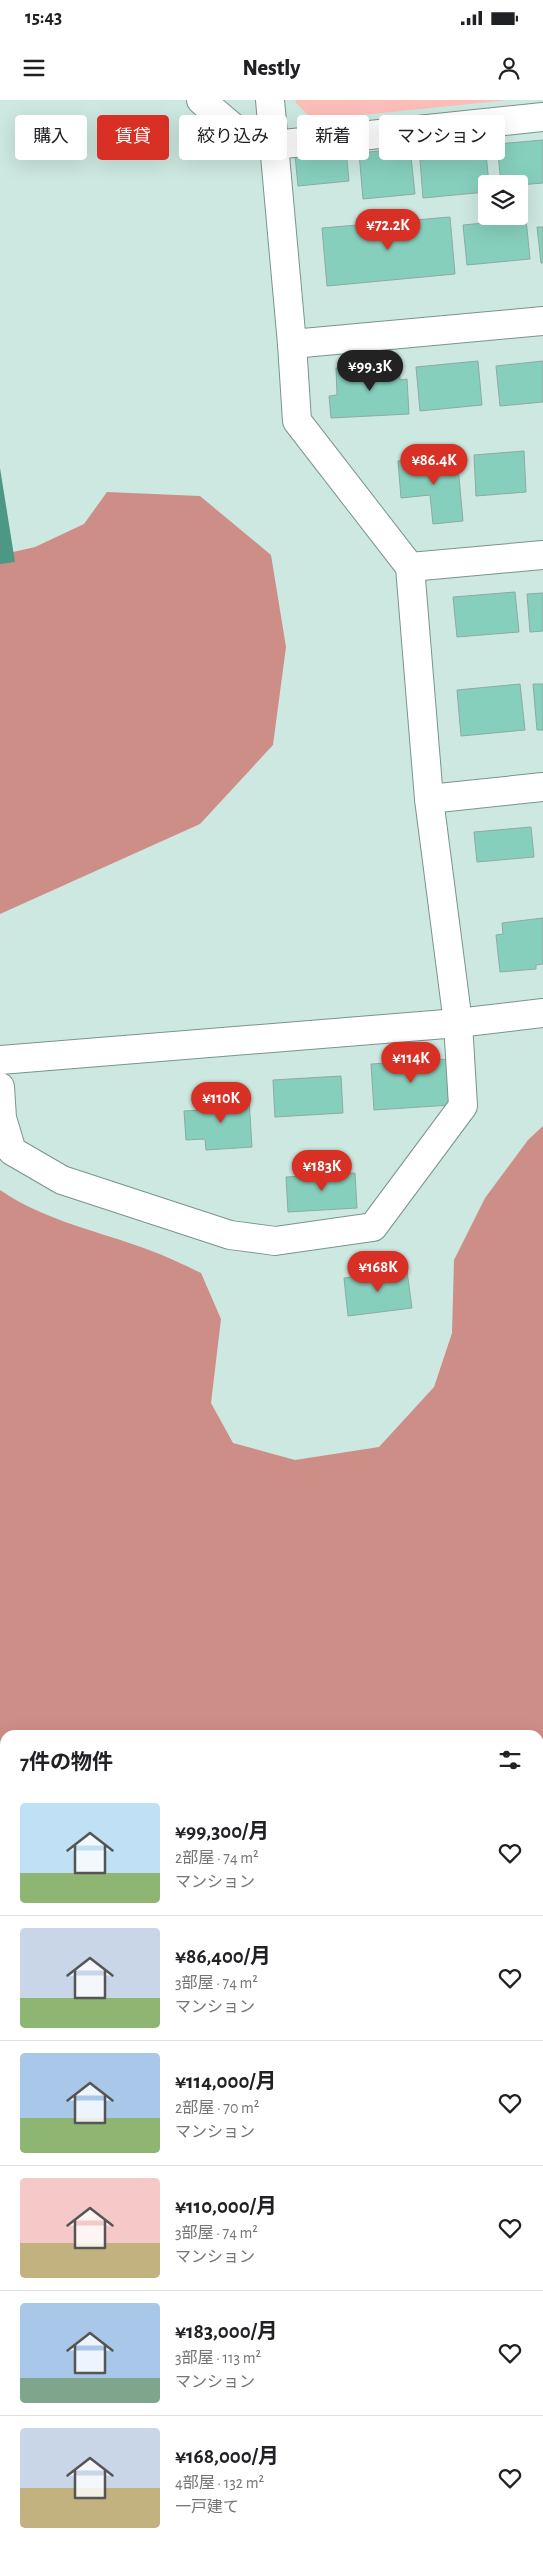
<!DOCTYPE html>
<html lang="ja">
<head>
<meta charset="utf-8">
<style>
	body { margin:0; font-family:"Alegreya Sans","Noto Sans JP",sans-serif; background:#f2f2f2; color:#202124; height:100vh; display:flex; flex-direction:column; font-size:19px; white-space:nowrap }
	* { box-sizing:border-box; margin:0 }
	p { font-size:16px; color:#757577 }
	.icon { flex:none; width:28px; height:28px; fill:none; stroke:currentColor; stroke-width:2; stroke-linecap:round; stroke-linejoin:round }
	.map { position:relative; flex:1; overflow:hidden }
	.sheet { position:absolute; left:0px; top:1630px; width:544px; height:821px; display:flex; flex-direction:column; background:#fff; border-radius:15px 15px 0 0; box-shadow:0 5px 20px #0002 }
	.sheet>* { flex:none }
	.banner { position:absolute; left:15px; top:15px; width:514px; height:45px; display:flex; gap:10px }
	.buttons { position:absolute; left:478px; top:75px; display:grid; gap:10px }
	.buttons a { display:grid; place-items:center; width:50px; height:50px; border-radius:5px; background:#fff; box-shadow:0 5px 20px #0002; font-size:25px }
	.price { position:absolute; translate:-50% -42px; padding:0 11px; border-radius:18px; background:#d93025; color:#fff; font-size:16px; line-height:32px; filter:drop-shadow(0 1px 2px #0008) }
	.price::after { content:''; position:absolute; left:50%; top:30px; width:15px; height:11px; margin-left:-8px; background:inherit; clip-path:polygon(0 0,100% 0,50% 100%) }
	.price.on { background:#222; color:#fff }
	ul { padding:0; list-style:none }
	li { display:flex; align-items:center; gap:15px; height:125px; padding:0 20px }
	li+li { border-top:1px solid #e0e0e0 }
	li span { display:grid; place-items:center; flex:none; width:140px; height:100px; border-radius:5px; color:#555 }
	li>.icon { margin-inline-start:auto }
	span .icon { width:60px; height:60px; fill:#fffc; stroke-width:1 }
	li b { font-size:21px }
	h2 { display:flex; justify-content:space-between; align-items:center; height:60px; padding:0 20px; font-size:21px }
	.pill { padding:0 18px; border-radius:5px; background:#fff; box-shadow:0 5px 20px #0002; font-size:18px; line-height:45px }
	.pill.on { background:#d93025; color:#fff }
	.status { display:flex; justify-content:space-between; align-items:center; height:35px; padding:0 25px; background:#fff; direction:ltr }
	.status svg { height:14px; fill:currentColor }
	header { display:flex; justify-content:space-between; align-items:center; height:65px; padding:0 20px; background:#fff; font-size:22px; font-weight:800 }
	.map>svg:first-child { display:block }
	.green { fill:#fdbeb8 }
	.forest { fill:#ce8e88 }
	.water { fill:#4d9785 }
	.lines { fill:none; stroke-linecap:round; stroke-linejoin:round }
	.stream { stroke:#4d9785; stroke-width:10 }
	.building { fill:#86cfbc; stroke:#8faaa2 }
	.service-casing { stroke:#7a948d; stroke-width:20 }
	.minor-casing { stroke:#7a948d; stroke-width:30 }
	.tertiary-casing { stroke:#7a948d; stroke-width:30 }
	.service { stroke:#fff; stroke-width:18 }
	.minor { stroke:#fff; stroke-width:28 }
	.tertiary { stroke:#fff; stroke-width:28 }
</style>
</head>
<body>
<div class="status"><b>15:43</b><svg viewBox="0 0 49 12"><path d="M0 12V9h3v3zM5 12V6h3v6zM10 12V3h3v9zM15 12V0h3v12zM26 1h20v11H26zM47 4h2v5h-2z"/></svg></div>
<header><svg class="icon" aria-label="menu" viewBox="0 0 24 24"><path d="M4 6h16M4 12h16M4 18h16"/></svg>Nestly<svg class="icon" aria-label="person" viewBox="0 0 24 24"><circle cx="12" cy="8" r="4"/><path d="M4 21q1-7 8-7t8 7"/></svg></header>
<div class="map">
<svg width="543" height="2451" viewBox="0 0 543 2451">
	<rect width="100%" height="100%" fill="#cce8e0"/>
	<!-- green -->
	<path class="green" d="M295,0H508L313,20L296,3Z"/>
	<!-- forest -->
	<g class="forest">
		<path d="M107,392L200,396L271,455L286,547L273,645L200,724L0,814V455L35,447L84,424Z"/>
		<path d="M543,1026V1850L539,1853V1635H5V2446H271V2451H0V1090C45,1121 99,1131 149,1150C166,1156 184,1165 201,1173L221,1219L211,1303L233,1343L295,1360L379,1347L434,1287L452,1233L454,1160L485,1098L528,1040Z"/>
	</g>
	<!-- water -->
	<path class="water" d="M0,368L15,462L0,464Z"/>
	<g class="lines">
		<!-- stream -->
		<path class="stream" d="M539,2142L543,2143"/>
	</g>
	<!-- building -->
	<g class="building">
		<path d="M543,40V83L519,85L501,84L497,44Z"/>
		<path d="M410,48L415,94L363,99L359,53Z"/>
		<path d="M346,50L349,81L298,86L295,55Z"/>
		<path d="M486,53L489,84H486V92L423,98L420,60Z"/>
		<path d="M450,117L455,174L327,186L322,128Z"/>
		<path d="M526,119L530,159L467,165L463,125Z"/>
		<path d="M537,127H543V163H541Z"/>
		<path d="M478,261L482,305L420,311L416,267Z"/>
		<path d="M543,261V302L500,306L496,266Z"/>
		<path d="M399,265L400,280L407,279L409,314L331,318L329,296L337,295L336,268Z"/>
		<path d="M524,351L526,392L476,396L474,355Z"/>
		<path d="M457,355L463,421L433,424L430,395L401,398L398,361Z"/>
		<path d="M515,492L519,532L457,537L453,497Z"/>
		<path d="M543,493V531L530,532L527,494Z"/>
		<path d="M520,584L525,630L461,636L457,590Z"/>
		<path d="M533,584H543V630H537Z"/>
		<path d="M531,727L534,757L477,762L474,732Z"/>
		<path d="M543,818V864L536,865V869L500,872L496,835L503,834L502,823Z"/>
		<path d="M448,959L451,1005L374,1010L371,964Z"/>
		<path d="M341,976L343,1013L275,1017L273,980Z"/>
		<path d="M249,999L252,1047L206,1050L205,1039L186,1040L184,1011L203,1010L202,1001Z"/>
		<path d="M355,1073L357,1108L288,1112L286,1077Z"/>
		<path d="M407,1171L412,1208L348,1216L344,1178Z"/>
		<path d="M543,1884V1921L539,1920Z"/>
		<path d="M539,2214L543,2215V2257L539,2256Z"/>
		<path d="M539,2271L543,2272L539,2313Z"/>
		<path d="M379,2446H517V2451H404Z"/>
	</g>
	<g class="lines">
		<defs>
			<path id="service" d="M539,2061L543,2062"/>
			<g id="minor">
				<path d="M201,0L243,36L274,45L543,17"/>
				<path d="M410,467L543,455"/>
				<path d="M429,699L543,687"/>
				<path d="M0,960L458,923L543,913"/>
				<path d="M0,987L2,1018L12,1051L62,1080L230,1135L275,1141L373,1127L463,1006L458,923L429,699L410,467L297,321L292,244"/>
			</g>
			<path id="tertiary" d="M270,0L292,244L543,221"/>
		</defs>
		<!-- service casing -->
		<use href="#service" class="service-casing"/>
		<!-- minor casing -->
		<use href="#minor" class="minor-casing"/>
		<!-- tertiary casing -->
		<use href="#tertiary" class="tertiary-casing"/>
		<!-- service -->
		<use href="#service" class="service"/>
		<!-- minor -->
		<use href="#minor" class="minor"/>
		<!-- tertiary -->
		<use href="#tertiary" class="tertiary"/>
	</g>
</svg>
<div class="buttons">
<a><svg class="icon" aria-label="layers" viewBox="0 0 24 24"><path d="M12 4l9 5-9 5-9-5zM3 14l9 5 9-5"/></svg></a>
</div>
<b class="price" style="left:388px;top:151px">¥72.2K</b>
<b class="price on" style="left:370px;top:292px">¥99.3K</b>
<b class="price" style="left:434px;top:386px">¥86.4K</b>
<b class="price" style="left:411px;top:984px">¥114K</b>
<b class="price" style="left:221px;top:1024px">¥110K</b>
<b class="price" style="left:322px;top:1092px">¥183K</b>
<b class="price" style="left:378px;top:1193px">¥168K</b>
<div class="banner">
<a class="pill">購入</a>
<a class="pill on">賃貸</a>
<a class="pill">絞り込み</a>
<a class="pill">新着</a>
<a class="pill">マンション</a>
</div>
<section class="sheet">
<h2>7件の物件<svg class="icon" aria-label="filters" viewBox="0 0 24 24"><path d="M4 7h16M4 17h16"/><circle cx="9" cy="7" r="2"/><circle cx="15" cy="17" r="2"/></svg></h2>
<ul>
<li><span style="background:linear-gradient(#bfe0f5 70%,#8fb573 0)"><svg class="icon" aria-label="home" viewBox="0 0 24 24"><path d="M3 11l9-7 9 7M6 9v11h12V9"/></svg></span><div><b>¥99,300/月</b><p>2部屋 · 74 m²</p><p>マンション</p></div><svg class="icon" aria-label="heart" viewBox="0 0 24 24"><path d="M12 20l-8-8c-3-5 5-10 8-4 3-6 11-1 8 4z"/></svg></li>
<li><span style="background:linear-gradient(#c9d6e8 70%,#8fb573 0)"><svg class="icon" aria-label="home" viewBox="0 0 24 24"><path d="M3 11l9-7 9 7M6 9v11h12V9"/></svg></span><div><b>¥86,400/月</b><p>3部屋 · 74 m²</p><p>マンション</p></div><svg class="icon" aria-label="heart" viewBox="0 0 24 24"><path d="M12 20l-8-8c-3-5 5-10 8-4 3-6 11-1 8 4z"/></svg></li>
<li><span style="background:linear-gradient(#a9c7e8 65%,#8fb573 0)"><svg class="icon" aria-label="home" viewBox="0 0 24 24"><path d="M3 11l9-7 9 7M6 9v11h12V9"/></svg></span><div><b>¥114,000/月</b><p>2部屋 · 70 m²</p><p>マンション</p></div><svg class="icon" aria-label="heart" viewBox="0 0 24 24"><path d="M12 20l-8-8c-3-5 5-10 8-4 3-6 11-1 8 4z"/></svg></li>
<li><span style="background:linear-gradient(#f6c9c9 65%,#c2b280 0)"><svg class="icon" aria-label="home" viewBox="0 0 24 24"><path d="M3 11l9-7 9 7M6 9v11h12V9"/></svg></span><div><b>¥110,000/月</b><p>3部屋 · 74 m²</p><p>マンション</p></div><svg class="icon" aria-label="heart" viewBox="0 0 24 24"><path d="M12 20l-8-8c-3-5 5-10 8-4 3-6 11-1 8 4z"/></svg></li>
<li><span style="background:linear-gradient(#a9c7e8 75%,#7fa58c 0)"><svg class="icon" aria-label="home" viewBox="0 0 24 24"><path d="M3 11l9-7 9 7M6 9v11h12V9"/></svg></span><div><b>¥183,000/月</b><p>3部屋 · 113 m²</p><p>マンション</p></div><svg class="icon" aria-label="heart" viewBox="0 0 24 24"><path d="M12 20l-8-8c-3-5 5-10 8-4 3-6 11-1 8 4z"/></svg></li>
<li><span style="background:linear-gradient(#c9d6e8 60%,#c2b280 0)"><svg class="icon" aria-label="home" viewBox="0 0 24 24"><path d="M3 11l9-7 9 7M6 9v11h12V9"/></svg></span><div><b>¥168,000/月</b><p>4部屋 · 132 m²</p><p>一戸建て</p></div><svg class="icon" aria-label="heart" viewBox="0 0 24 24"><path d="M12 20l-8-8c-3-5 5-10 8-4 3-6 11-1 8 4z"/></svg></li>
</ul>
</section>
</div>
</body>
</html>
